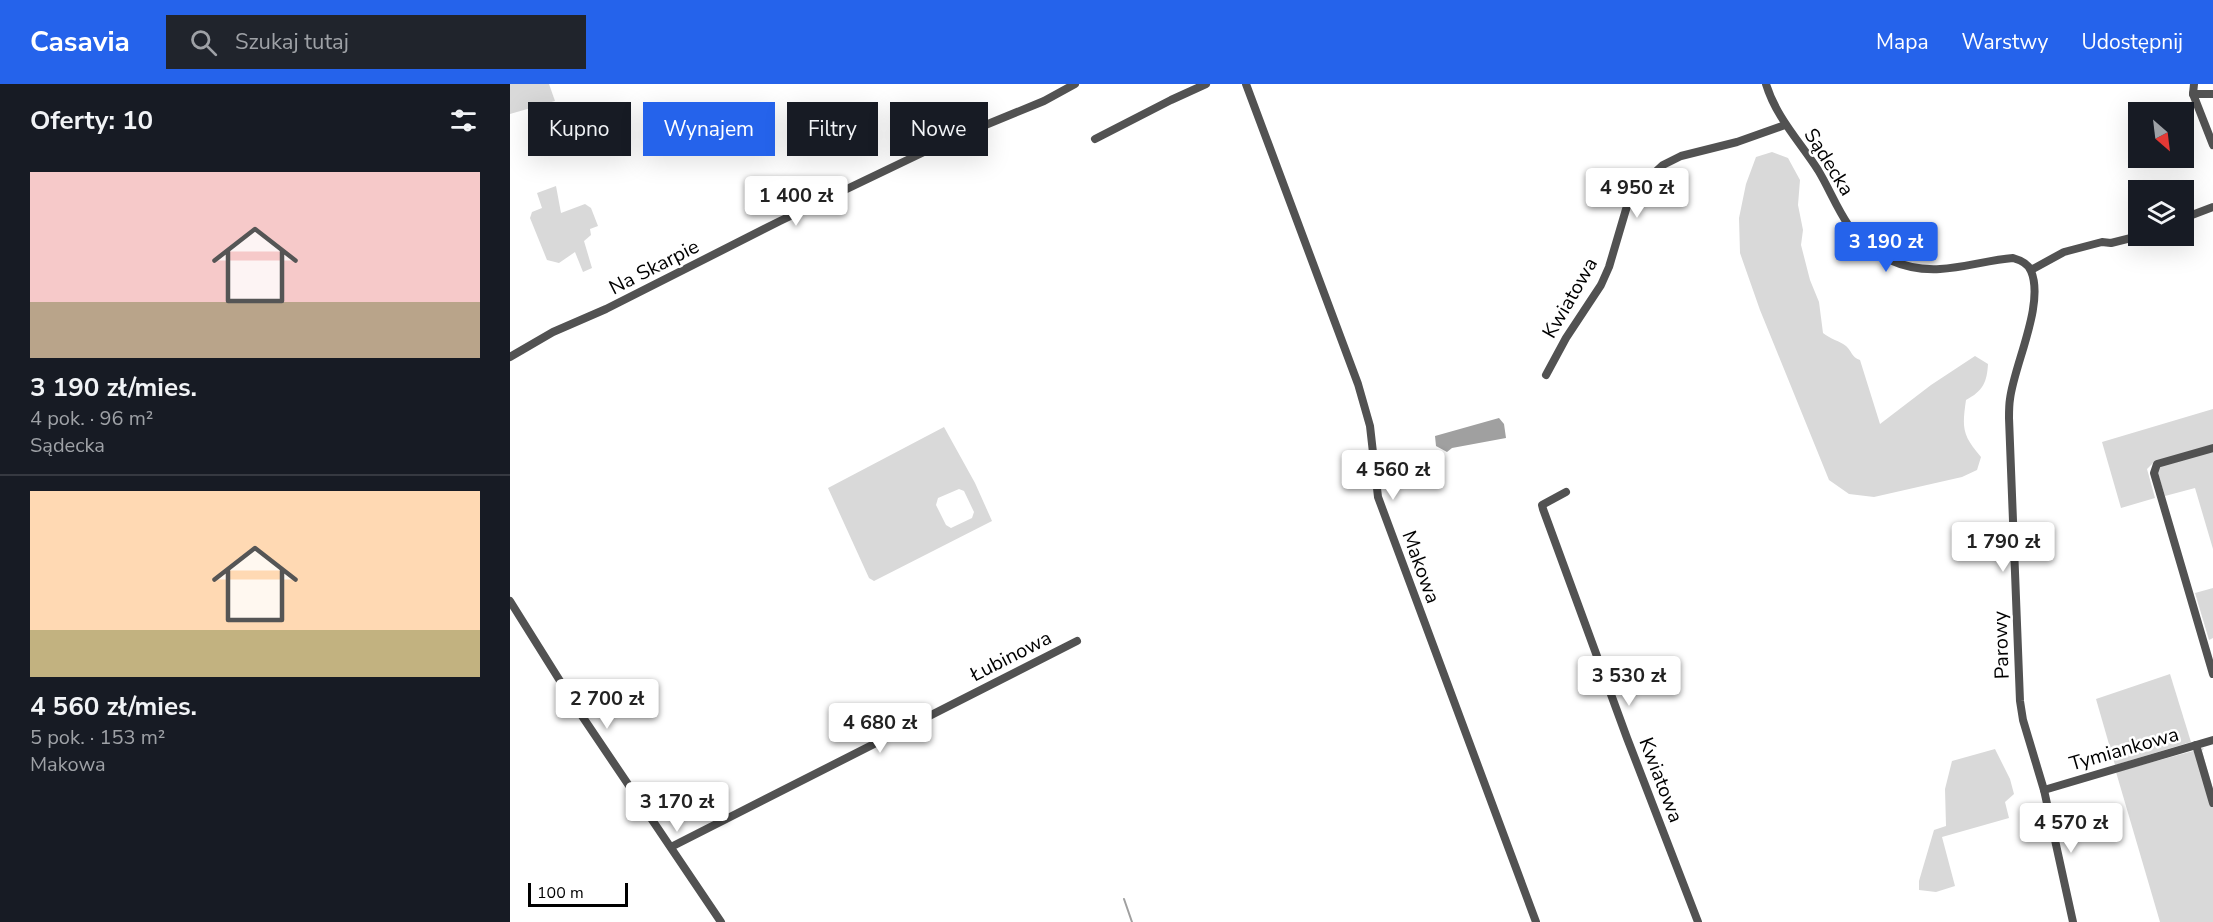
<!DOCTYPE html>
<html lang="pl">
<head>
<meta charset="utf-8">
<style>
	body { margin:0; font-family:"Nunito Sans",sans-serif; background:#20242c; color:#f1f3f6; height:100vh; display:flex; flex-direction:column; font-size:22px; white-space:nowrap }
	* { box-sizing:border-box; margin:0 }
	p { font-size:20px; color:#9ea1a6 }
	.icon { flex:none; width:33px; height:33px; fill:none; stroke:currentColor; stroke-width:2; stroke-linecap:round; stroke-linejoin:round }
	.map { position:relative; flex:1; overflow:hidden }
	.side { display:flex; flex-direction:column; background:#171b24; width:510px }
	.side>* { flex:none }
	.guide { position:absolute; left:18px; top:18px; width:570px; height:54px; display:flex; gap:12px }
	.needle { width:39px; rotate:152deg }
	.fabs { position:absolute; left:1618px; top:18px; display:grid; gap:12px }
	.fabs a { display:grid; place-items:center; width:66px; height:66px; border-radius:0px; background:#171b24; box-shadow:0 6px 24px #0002; font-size:30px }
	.scale { position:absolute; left:18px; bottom:15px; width:100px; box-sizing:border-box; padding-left:6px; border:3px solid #000; border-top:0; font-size:16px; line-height:21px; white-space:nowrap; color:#000; -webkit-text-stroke:4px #fff; paint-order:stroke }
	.price { position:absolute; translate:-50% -51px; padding:0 14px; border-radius:6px; background:#fff; color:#222; font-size:20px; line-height:39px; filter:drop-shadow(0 2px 3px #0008) }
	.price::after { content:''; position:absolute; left:50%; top:36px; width:18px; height:14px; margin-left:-9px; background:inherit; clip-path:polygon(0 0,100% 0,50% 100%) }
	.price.current { background:#2563eb; color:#fff }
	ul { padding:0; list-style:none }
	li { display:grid; align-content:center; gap:12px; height:318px; padding:0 30px }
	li+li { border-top:2px solid #363941 }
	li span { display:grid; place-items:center; height:186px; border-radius:0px; color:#555 }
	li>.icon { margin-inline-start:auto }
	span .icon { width:108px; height:108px; fill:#fffc; stroke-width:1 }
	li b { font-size:26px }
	h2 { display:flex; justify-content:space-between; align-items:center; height:72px; padding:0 30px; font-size:26px }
	.pill { padding:0 21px; border-radius:0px; background:#171b24; box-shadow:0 6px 24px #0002; font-size:21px; line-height:54px }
	.pill.current { background:#2563eb; color:#fff }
	header { display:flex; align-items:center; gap:36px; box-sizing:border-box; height:84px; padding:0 30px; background:#2563eb; color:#fff }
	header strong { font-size:28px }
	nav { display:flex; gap:33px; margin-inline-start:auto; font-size:21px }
	.search { width:420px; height:54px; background:#20242c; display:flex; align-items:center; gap:15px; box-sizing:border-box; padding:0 21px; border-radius:0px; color:#9ea1a6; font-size:22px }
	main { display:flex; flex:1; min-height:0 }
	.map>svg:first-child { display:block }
	.green { fill:#d9d9d9; fill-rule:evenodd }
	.water { fill:#a0a0a0 }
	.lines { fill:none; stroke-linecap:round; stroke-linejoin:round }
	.stream { stroke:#a0a0a0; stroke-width:2 }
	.minor { stroke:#525252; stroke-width:8 }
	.labels { text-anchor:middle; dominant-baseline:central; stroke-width:5; stroke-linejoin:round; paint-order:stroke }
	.street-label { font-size:20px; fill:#000; stroke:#fff }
</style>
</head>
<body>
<header>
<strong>Casavia</strong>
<div class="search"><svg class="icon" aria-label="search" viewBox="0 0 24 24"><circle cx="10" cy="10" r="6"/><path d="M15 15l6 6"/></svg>Szukaj tutaj</div>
<nav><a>Mapa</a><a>Warstwy</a><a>Udostępnij</a></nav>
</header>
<main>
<section class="side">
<h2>Oferty: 10<svg class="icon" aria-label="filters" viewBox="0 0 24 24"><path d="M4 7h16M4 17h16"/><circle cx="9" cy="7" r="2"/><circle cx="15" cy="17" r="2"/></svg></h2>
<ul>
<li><span style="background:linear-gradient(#f6c9c9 70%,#b9a48a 0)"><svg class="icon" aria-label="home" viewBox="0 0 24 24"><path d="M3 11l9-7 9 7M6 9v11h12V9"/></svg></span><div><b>3 190 zł/mies.</b><p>4 pok. · 96 m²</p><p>Sądecka</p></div></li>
<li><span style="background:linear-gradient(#ffd9b3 75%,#c2b280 0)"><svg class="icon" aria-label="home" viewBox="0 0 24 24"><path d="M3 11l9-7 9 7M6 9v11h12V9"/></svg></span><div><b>4 560 zł/mies.</b><p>5 pok. · 153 m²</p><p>Makowa</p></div></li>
</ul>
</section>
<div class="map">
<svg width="1703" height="838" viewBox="0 0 1703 838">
	<rect width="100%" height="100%" fill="#fff"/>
	<!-- green -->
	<g class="green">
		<path d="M0,0H39L45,17L0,30Z"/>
		<path d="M1262,68L1278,74L1290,96L1288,121L1293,146L1291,161L1300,196L1309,218L1313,249C1320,255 1330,257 1336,262C1342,267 1341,273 1350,276L1370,340L1421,301L1465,272L1478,280C1477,298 1473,307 1456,316C1452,344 1452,351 1471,373L1467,386L1452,393L1364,413L1339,410L1319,396L1250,226L1230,169L1229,134L1236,100L1246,73Z"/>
		<path d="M46,102L51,129L75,120L81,124L88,142L80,145L81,151L74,157L82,184L73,188L65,168L49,179L37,176L20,134L22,128L32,124L27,109Z"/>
		<path d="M1703,325V361L1644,378L1637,385L1645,414L1611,424L1592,358Z"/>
		<path d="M434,343L465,399L482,437L364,497L359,494L318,404ZM449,405L454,407L464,428L462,434L441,444L436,441L426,421L428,414Z"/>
		<path d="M1703,366V465L1685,404L1655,412L1647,386L1650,381Z"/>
		<path d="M1703,504V554L1699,556L1685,509Z"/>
		<path d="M1660,590L1681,658L1605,681L1586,615Z"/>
		<path d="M1694,664L1692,667L1703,705V838H1650L1606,688Z"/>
		<path d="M1485,665L1500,695L1504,710L1495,718L1499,734L1432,753L1445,802L1426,808L1409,806V797L1424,746L1436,742L1435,705L1442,677Z"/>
	</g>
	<!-- water -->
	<path class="water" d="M989,334L994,340L996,354L942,364L937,368L926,362L925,352Z"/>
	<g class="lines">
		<!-- stream -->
		<path class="stream" d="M614,815L622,838"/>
		<!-- minor -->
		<g class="minor">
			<path d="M736,0L848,300L860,342L868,413L1026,838"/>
			<path d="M1256,0C1266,33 1290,58 1308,86C1319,104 1327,125 1339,142C1359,172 1395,187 1430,185C1454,184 1478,176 1503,174C1510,176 1518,179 1521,187C1535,220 1504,281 1500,315C1499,321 1499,328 1499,334L1510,617L1513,636L1534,706L1563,838"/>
			<path d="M1684,0L1683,10L1703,61"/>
			<path d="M1683,10H1703"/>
			<path d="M585,55L661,16L696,0"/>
			<path d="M1674,134L1703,123"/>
			<path d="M1521,186L1554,168L1592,158L1601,159L1629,152"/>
			<path d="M0,273L43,248L96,225L270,137L439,56L534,17L565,0"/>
			<path d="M1036,291L1056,254L1091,201L1099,183L1117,122L1126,106L1153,81L1171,72L1227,58L1275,41"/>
			<path d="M1703,364L1647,380L1644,389L1703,590"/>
			<path d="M1056,408L1032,421L1033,425L1117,654L1188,838"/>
			<path d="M0,517L72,632L211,838"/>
			<path d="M1686,661L1703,719"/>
			<path d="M1534,706L1703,656"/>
			<path d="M161,763L567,557"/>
		</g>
	</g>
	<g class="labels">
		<!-- street labels -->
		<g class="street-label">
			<text transform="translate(1319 78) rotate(58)">Sądecka</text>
			<text transform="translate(144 183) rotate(-27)">Na Skarpie</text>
			<text transform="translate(1060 214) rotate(-60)">Kwiatowa</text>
			<text transform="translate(911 483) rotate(70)">Makowa</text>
			<text transform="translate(1491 561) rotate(-92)">Parowy</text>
			<text transform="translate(501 572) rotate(-27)">Łubinowa</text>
			<text transform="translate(1614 665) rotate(-16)">Tymiankowa</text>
			<text transform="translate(1151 696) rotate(69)">Kwiatowa</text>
		</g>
	</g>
</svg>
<div class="fabs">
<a><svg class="needle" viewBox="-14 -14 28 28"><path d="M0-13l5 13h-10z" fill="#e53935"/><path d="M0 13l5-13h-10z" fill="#9ea1a6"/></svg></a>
<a><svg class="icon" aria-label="layers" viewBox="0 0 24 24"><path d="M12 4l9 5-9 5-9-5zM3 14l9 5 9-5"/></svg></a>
</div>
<div class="scale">100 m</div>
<b class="price" style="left:1127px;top:135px">4 950 zł</b>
<b class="price" style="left:286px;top:143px">1 400 zł</b>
<b class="price current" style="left:1376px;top:189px">3 190 zł</b>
<b class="price" style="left:883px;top:417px">4 560 zł</b>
<b class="price" style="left:1493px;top:489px">1 790 zł</b>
<b class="price" style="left:1119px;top:623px">3 530 zł</b>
<b class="price" style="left:97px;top:646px">2 700 zł</b>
<b class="price" style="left:370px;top:670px">4 680 zł</b>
<b class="price" style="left:167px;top:749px">3 170 zł</b>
<b class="price" style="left:1561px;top:770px">4 570 zł</b>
<div class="guide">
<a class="pill">Kupno</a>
<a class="pill current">Wynajem</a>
<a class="pill">Filtry</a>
<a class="pill">Nowe</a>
</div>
</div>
</main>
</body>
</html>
